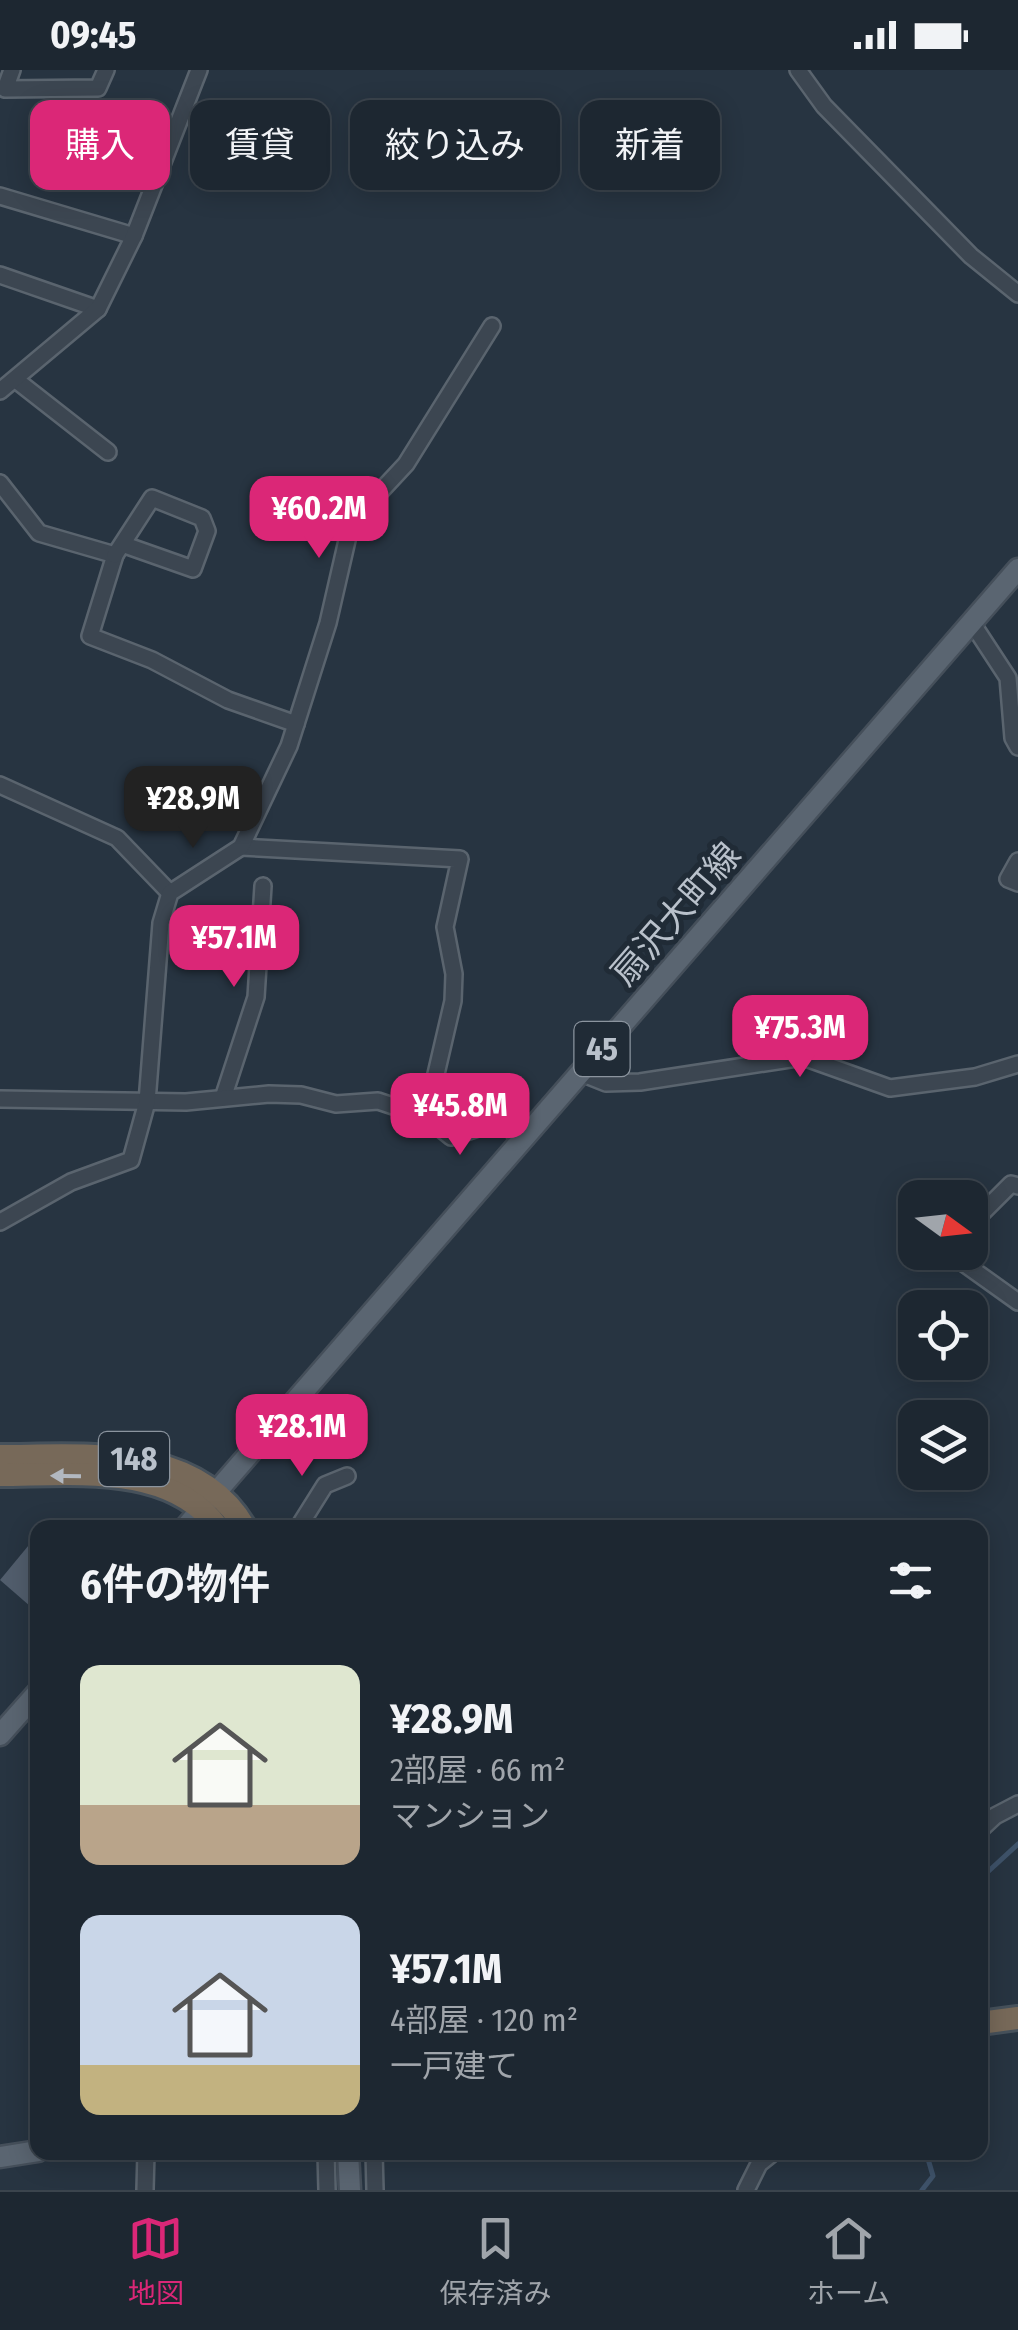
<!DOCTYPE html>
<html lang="ja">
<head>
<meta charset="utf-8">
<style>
	body { margin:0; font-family:"Fira Sans Condensed","Noto Sans JP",sans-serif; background:#2a333d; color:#f1f3f6; height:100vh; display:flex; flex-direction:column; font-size:38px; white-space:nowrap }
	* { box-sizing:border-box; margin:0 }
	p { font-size:32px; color:#a0a5ab }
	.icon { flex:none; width:55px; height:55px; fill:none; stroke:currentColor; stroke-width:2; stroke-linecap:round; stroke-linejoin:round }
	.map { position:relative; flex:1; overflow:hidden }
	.sheet { position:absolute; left:30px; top:1450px; width:958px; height:640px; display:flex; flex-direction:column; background:#1d2731; border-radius:20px; box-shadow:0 5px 25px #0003,0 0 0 2px #3b444d }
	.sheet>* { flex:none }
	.hud { position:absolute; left:30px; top:30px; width:960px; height:90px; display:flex; gap:20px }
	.needle { width:65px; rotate:105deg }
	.buttons { position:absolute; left:898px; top:1110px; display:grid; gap:20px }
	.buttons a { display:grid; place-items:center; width:90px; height:90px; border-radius:20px; background:#1d2731; box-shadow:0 5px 25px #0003,0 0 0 2px #3b444d; font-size:50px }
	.price { position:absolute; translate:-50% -85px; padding:0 22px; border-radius:20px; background:#db2777; color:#fff; font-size:32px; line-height:65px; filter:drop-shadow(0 2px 5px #0008) }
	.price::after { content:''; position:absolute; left:50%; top:60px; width:30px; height:22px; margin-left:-15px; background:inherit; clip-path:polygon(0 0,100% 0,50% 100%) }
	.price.current { background:#222; color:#fff }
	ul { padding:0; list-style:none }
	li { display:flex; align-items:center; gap:30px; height:250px; padding:0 50px }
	li span { display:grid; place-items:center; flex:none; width:280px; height:200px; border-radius:20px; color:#555 }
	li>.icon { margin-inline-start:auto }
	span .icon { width:120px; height:120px; fill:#fffc; stroke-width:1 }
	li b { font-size:42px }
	h2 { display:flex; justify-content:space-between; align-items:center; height:120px; padding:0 50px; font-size:42px }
	.tag { padding:0 35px; border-radius:20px; background:#1d2731; box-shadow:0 5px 25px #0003,0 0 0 2px #3b444d; font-size:35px; line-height:90px }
	.tag.current { background:#db2777; color:#fff }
	.status { display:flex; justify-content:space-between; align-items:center; height:70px; padding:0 50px; background:#1d2731; direction:ltr }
	.status svg { height:28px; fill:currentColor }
	.menu { display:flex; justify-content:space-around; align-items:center; height:140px; border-top:2px solid #3b444d; background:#1d2731; font-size:28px; color:#a0a5ab }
	.menu a { display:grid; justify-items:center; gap:5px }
	.menu .current { color:#db2777 }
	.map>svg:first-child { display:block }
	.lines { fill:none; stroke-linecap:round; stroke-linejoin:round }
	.stream { stroke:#3e5269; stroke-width:5 }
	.building { fill:#515d6c }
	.minor-casing { stroke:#5a646e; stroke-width:20 }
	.major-casing { stroke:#454f5a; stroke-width:25 }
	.highway-casing { stroke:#46515b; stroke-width:28 }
	.minor { stroke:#3c4651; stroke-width:15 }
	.major { stroke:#5a6571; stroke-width:20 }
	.highway { stroke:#776959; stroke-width:22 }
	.oneway { fill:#b2b8c0 }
	.labels { text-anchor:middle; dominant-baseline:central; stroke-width:10; stroke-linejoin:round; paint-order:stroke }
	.shield { fill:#202b36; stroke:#8b949e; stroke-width:2.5 }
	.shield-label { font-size:32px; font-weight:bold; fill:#b9c1cb }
	.street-label { font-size:35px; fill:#b9c1cb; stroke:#202b36 }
</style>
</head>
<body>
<div class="status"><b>09:45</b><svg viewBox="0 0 49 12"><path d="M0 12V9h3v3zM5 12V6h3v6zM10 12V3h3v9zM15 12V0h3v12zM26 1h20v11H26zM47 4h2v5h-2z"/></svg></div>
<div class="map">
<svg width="1018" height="2120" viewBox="0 0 1018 2120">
	<rect width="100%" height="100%" fill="#273441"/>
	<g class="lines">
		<!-- stream -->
		<g class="stream">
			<path d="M980,1809L1018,1774"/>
			<path d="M922,2120L933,2106L926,2082"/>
		</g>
	</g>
	<!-- building -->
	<path class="building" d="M38,1464V1543L0,1510Z"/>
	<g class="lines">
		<defs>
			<g id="minor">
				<path d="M12,0L5,19L98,18L106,0"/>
				<path d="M798,0L824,36L971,186L1018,224"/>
				<path d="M0,126L134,166"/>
				<path d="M0,205L98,239"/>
				<path d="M16,310L108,382"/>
				<path d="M0,321L98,239L134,166L199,0"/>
				<path d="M0,413L39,463L115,485L90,566L152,590L228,630L296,654"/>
				<path d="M115,485L152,428L202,448L207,461L193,499L122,474"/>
				<path d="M972,553L1008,608L1013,668L1018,677"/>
				<path d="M0,715L117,768L170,823"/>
				<path d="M241,777L460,789L445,857L454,904L453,931L426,1047"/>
				<path d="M1018,791L1008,809L1018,813"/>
				<path d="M581,1003L606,1013L640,1012L803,987L890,1018L975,1007L1018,994"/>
				<path d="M223,1028L256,927L263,816"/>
				<path d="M0,1029L186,1032L269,1024L301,1025L336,1034L378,1031L426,1047L451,1067L496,1052L525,1067"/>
				<path d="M0,1152L71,1112L131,1090L147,1032L161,853L170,823L241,777L289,676L328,553L351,453L406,394L492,256"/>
				<path d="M970,1155L1011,1114L1018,1116"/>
				<path d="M948,1182L1018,1232"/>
				<path d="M298,1458L325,1415L347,1406"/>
				<path d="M980,1760L995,1746L1018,1734"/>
				<path d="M326,2082L327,2120"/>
				<path d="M374,2082L375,2120"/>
				<path d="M145,2120L146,2082"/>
				<path d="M746,2120L759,2094L774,2082"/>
			</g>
			<g id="major">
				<path d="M185,1458L1018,499"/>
				<path d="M0,1665L38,1622"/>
				<path d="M348,2082L350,2120"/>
				<path d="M0,2087L38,2081"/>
			</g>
			<g id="highway">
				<path d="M0,1386C83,1386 196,1373 245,1458"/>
				<path d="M0,1405C71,1405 171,1392 218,1458"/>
				<path d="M980,1953L1018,1948"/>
			</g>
		</defs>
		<!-- minor casing -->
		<use href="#minor" class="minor-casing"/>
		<!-- major casing -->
		<use href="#major" class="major-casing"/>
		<!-- highway casing -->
		<use href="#highway" class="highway-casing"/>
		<!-- minor -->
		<use href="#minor" class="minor"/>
		<!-- major -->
		<use href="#major" class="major"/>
		<!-- highway -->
		<use href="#highway" class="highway"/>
	</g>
	<!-- one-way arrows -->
	<defs><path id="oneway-solid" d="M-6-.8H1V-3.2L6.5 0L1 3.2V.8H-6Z" transform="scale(2.5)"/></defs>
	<use class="oneway" href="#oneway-solid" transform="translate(66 1406) rotate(-179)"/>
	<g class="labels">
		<!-- shield labels -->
		<g class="shield">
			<rect x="574.5" y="952" width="55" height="54" rx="8"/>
			<rect x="99" y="1362" width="70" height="54" rx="8"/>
		</g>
		<g class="shield-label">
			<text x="602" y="979">45</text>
			<text x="134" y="1389">148</text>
		</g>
		<!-- street labels -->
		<g class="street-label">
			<text transform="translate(676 844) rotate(-49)">扇沢大町線</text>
		</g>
	</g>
</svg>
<div class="buttons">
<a><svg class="needle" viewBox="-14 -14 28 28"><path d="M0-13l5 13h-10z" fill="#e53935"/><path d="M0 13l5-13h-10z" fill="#a0a5ab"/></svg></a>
<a><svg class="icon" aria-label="locate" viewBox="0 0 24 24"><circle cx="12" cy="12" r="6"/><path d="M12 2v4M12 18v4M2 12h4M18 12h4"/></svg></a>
<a><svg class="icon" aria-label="layers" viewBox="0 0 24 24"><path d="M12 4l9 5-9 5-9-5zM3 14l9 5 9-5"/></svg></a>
</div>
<b class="price" style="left:319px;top:491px">¥60.2M</b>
<b class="price current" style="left:193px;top:781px">¥28.9M</b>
<b class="price" style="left:234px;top:920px">¥57.1M</b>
<b class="price" style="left:800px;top:1010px">¥75.3M</b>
<b class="price" style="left:460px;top:1088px">¥45.8M</b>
<b class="price" style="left:302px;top:1409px">¥28.1M</b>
<div class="hud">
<a class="tag current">購入</a>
<a class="tag">賃貸</a>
<a class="tag">絞り込み</a>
<a class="tag">新着</a>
</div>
<section class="sheet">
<h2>6件の物件<svg class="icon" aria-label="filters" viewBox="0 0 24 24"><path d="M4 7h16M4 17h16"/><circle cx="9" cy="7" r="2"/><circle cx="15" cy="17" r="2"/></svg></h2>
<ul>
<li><span style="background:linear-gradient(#dfe7d0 70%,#b9a48a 0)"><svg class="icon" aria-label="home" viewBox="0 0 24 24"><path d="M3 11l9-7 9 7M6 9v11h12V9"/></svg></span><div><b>¥28.9M</b><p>2部屋 · 66 m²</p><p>マンション</p></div></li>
<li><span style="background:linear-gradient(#c9d6e8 75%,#c2b280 0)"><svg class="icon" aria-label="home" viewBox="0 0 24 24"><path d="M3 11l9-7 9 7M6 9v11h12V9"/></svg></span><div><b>¥57.1M</b><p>4部屋 · 120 m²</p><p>一戸建て</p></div></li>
</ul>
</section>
</div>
<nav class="menu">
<a class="current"><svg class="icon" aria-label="map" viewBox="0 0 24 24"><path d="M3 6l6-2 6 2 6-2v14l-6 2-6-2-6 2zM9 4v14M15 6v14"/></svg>地図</a>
<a><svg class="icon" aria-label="saved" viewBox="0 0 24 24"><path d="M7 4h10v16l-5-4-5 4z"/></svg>保存済み</a>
<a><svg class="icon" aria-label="home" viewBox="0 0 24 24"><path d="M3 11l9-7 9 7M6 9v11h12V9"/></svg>ホーム</a>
</nav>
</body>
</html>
